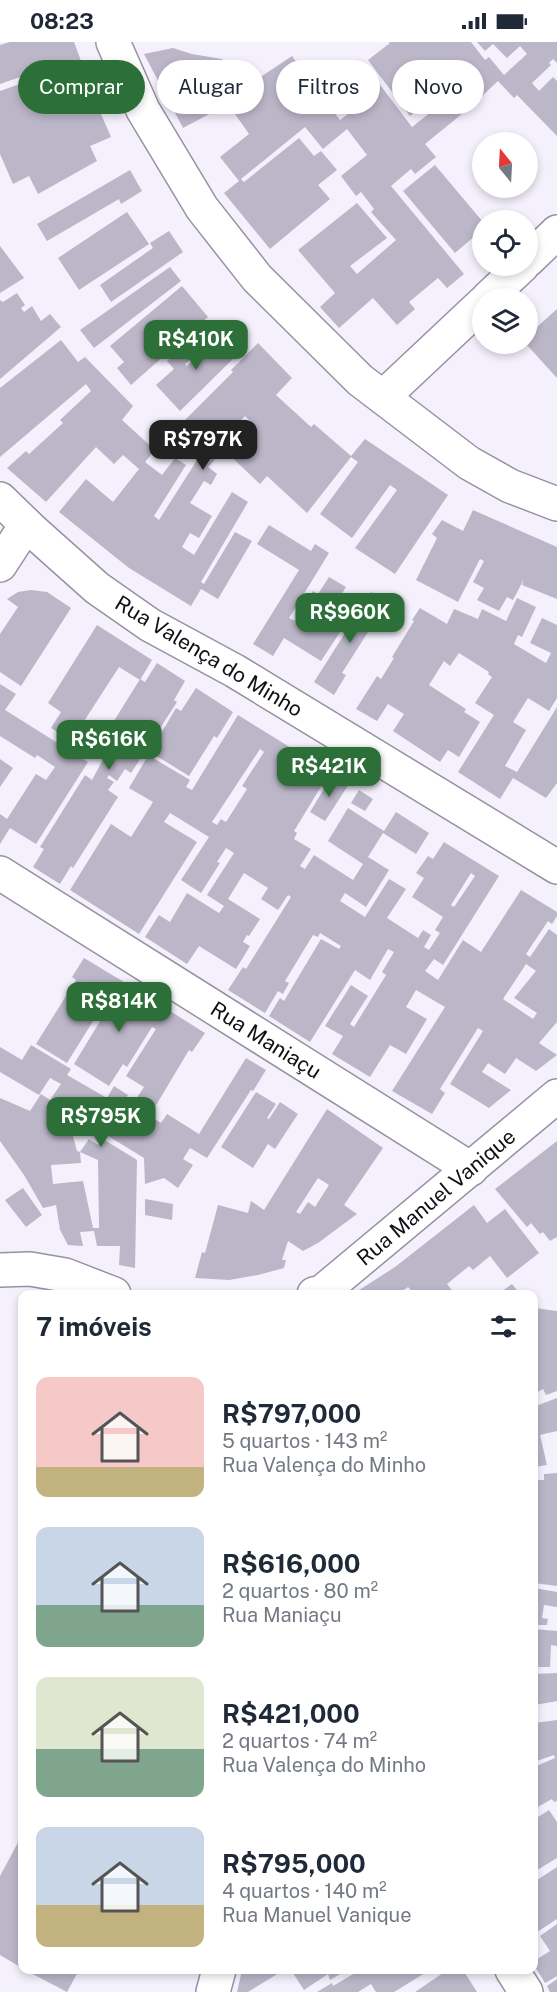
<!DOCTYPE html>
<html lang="pt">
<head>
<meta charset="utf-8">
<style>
	body { margin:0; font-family:"Public Sans",sans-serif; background:#f6f6f7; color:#1f2937; height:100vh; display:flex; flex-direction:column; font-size:22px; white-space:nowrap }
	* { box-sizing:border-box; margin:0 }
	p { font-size:20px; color:#747a83 }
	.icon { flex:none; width:33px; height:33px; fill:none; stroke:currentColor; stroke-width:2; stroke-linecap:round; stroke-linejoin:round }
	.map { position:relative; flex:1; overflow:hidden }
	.details { position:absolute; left:18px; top:1248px; width:520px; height:684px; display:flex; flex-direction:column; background:#fff; border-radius:12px; box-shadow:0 3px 9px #0003 }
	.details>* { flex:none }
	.guide { position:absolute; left:18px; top:18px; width:522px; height:54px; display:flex; gap:12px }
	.needle { width:39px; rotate:342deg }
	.buttons { position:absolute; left:472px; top:90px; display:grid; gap:12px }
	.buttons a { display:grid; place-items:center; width:66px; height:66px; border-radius:50%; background:#fff; box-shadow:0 3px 9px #0003; font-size:30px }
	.price { position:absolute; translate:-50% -51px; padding:0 14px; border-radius:12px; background:#2c6f39; color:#fff; font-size:20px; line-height:39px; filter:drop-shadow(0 2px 3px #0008) }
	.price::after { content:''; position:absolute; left:50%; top:36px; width:18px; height:14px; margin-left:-9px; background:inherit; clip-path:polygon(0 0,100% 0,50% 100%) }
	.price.selected { background:#222; color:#fff }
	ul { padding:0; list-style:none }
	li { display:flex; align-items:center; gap:18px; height:150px; padding:0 18px }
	li span { display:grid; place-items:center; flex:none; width:168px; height:120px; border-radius:12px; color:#555 }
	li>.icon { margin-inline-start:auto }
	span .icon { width:72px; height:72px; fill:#fffc; stroke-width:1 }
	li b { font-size:26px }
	h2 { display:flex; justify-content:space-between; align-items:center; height:72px; padding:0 18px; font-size:26px }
	.tag { padding:0 21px; border-radius:27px; background:#fff; box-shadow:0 3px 9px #0003; font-size:21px; line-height:54px }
	.tag.selected { background:#2c6f39; color:#fff }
	.status { display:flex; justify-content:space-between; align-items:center; height:42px; padding:0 30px; background:#fff; direction:ltr }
	.status svg { height:16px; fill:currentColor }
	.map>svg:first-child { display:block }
	.building { fill:#bcb6c9; fill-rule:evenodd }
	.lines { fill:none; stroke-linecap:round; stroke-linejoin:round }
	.minor-casing { stroke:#9791a3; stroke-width:36 }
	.minor { stroke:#fff; stroke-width:33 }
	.labels { text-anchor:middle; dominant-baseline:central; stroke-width:4.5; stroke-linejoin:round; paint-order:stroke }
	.street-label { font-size:21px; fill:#110f15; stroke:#fff }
</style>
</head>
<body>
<div class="status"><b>08:23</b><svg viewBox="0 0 49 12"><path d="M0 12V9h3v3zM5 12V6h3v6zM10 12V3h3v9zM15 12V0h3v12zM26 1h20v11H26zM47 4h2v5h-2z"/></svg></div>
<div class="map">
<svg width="557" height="1950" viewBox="0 0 557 1950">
	<rect width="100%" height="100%" fill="#f4f0fc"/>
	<!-- building -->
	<g class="building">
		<path d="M10,0H74L98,65L111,95L90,104L97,119L38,152L29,134L13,142L0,112V49L54,30L52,24L0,42V3Z"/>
		<path d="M389,0H471L485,18L489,15L504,33L527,12L520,4L507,16L493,2L485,9L477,0H557V21L553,17L549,21L551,23L532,41L539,49L553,35L557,39V94L517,53L514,56L498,39L468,67L425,102L436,115L415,132L411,127L391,144L464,232L447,246L438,236L409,260L415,267L397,283L373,256L339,286L320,265L335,251L298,208L357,161L387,196L350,224L357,232L396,198L371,170L374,167L361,150L356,154L341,134L367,113L347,87L323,107L305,85L241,137L244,140L299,96L314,114L321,109L337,128L318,143L330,157L270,207L224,151L239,139L220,115L249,92L228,62L183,86L144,12L173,6L192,12L222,17L247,51L262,39L259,36L292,14L340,78L348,72L323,39L338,27L346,37L365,23L412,85L455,51L451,46L433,60L432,57L410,74L368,18L390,1Z"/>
		<path d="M435,123L483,180V187L455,211L403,149Z"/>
		<path d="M130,128L142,149L121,162L119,157L47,199L37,182Z"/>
		<path d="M127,170L149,202L79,248L58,216Z"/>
		<path d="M169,189L183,210L111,260L100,243L153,206L150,201Z"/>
		<path d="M0,204L24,236L0,251Z"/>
		<path d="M170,225L181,239L94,306L80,288Z"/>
		<path d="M182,244L208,275L131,343L117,326L124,320L110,304Z"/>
		<path d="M17,251L25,263L21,266L24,270L32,264L41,279L50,272L61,285L0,337V258L3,260Z"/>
		<path d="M557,267V336L526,302H528V293Z"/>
		<path d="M223,291L240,310L180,369L156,343L174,327L167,319L184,304L194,314L185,322L187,324Z"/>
		<path d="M61,298L78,320L85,315L133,364L122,378L155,408L145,420L162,433L175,416L186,423L154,474L159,478L197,418L186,409L193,402L177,386L233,330L231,328L258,301L292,336L276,353L311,385L314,382L351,414L365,397L448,453L395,532L355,506L397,448L390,443L352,496L320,472L358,420L351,415L307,471L267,434L260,442L224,408L251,380L245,374L215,406L221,411L208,425L217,432L211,443L204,439L190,461L212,474L199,496L190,491L182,505L194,513L232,450L248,460L201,540L204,542L235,490L252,499L218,557L201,547L191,564L129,526L59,470L86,437L113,460L139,427L123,413L114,422L96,405L46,460L7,426L26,409L29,412L63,381L60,378L91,349L86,342L0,415V346Z"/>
		<path d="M473,468L557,505V557L522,543L524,537L513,558L507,555L499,569L477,558L484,546L473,540L484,519L480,517L458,560L416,538L437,496L432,492L442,478L463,489Z"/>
		<path d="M269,483L311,509L315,502L329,511L289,576L295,579L313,549L318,552L329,535L346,545L330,570L346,581L321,619L284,596L273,614L253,602L299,528L257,502Z"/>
		<path d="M31,548L47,550L71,566L21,644L0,630V592L18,565L7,557L18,550Z"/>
		<path d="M371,550L387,560L342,631L346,633L334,653L314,640Z"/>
		<path d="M517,556L536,565L522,595L518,593L514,602L546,621L551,611L530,601L542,576L557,583V656L549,669L528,656L513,680L526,688L505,724L517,730L557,665V741L546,756L513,736L500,757L458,730L494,673L475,661L492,635L488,632L489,630L459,611L450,624L444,619L429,643L466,667L464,670L480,680L459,715L448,708L440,720L393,689L404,672L388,662L377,679L356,667L377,634L381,637L394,616L392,615L414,579L412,578L420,566L447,582L454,567L478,577L482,567L506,579Z"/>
		<path d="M97,583L152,618L140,638L119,625L77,690L67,684L62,693L51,686L61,670L48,661Z"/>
		<path d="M157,621L185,639L174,658L177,660L131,731L125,727L117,739L109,733L107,736L114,740L108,748L118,755L73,826L71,824L60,842L33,825L44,807L40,805L85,733L92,738L105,714L96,708L140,637L145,640Z"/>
		<path d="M0,642L16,652L5,668L88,720L36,802L10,786L0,802V772L7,777L36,732L46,738L55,725L37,713L35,716L0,694Z"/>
		<path d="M196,646L233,670L217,696L214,694L189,734L155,713L153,716L190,738L186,745L192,748L238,673L330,730L294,789L297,791L294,797L311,807L300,824L305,827L314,813L353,838L363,822L328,799L348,766L384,789L396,770L429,791L416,812L383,791L368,815L389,828L366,865L345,851L340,859L365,875L389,837L406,847L387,876L418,896L423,888L431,893L424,905L429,908L440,891L435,888L443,875L412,855L424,836L416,831L428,814L433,817L444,800L499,834L443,923L434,917L425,929L438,938L463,898L481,910L521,848L557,870V874L552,882L548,879L526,912L530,915L549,887L557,893V980L539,1001L557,1013L536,1029L516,1016L505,1032L488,1021L482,1030L511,1048L489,1066L450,1042L483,989L478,986L440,1047L445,1051L432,1072L392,1049L445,965L416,948L406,965L427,977L406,1012L390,1003L370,1035L332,1012L343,994L325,984L351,943L368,954L350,982L354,985L386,933L382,930L394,910L388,907L370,938L355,928L310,1000L269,974L280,956L284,959L321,897L339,907L341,904L320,891L318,895L313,893L285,939L289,941L283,952L278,949L265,971L228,948L243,925L246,927L291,855L288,853L278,868L261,857L268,846L244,831L228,857L260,877L249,894L247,893L243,900L250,904L236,927L199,904L187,922L145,895L159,873L170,880L187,851L219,871L224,864L207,853L234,811L226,806L217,820L220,821L201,851L181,838L209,795L170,771L164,780L197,800L139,892L70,848L111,782L131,795L153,760L129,746L176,666L181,669ZM260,707L264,710L242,744L247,747L226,780L221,777L217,783L212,780ZM471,831L475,834L454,865L451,863ZM526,922L536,929L514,956L537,971L533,977L503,957Z"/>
		<path d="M0,717L13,726L0,745Z"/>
		<path d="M333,732L349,742L325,779L310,770Z"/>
		<path d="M359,748L373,757L365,769L351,761Z"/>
		<path d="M84,916L124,940L114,956L120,960L130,944L205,991L192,1010L189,1008L155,1065L149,1066L136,1057L144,1045L126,1034L156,987L152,985L127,1025L123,1022L109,1044L74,1022L113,958L108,955L67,1021L36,1002L76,938L72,935Z"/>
		<path d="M31,1003L71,1027L67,1033L107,1056L114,1044L128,1053L124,1059L161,1081L167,1072L199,1092L246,1016L266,1028L253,1049L251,1048L207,1116L190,1106L183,1117L193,1123L178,1146L164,1136L145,1142L144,1116L66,1068L77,1109L80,1110L89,1097L98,1103L103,1097L137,1118L135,1226L119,1223L120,1204H97L94,1189L80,1190L83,1204L68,1203L60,1188L56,1163L43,1166L24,1133L0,1099V1056L30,1069L41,1052L50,1058L61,1042L50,1036L39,1053L0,1030V1005L22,1018ZM80,1110L98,1118L99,1186H93L83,1139L53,1142L51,1123L81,1121Z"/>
		<path d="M256,1050L276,1062L267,1076L269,1077L280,1060L298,1072L275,1107L268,1102L253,1126L221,1105Z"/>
		<path d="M327,1067L383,1106L344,1163L357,1172L318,1201L303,1209L288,1199L282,1218H286L284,1226L258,1233L229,1238L195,1236L202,1210L205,1211L218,1163L248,1171L251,1159L264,1168ZM318,1136L329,1143L315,1165L308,1160L300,1172L296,1170Z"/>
		<path d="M557,1099V1195L550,1199L543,1190L540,1192L531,1181L527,1185L495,1147Z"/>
		<path d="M23,1146L42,1173L26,1185L5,1158Z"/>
		<path d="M145,1157L173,1162L172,1178L145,1173Z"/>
		<path d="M474,1163L487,1181L505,1167L539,1211L507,1236L490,1214L473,1228L469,1224L447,1242L455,1252H414L408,1245L398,1252H353L395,1225Z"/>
		<path d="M512,1242L520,1252H498Z"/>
		<path d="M535,1266L557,1269V1349L546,1353L543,1347L534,1352V1267Z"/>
		<path d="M557,1356V1389L540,1393L547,1423L534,1425V1373L538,1372L536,1364Z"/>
		<path d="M557,1431V1544L534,1541V1438H544V1432Z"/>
		<path d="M534,1546L557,1550V1565L544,1563L542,1576L548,1577L547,1583H534Z"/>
		<path d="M534,1587L557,1589V1604L551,1603L550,1625H534Z"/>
		<path d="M557,1631V1659L535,1663L534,1632Z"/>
		<path d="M557,1678V1759L554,1760L552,1757L534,1767V1725L555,1716L554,1713L534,1720V1681Z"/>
		<path d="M534,1768L538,1775L549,1768L557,1780V1816L534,1830Z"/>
		<path d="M22,1793V1926L0,1913V1834Z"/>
		<path d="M557,1825V1877L534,1892V1840Z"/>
		<path d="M557,1882V1934L545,1941L534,1923V1919L550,1909L540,1894Z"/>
		<path d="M25,1928H79L67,1950Z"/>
		<path d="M242,1928H284L248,1950H237Z"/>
		<path d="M291,1928H347L330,1938L328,1932L304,1948Z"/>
		<path d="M360,1928H430L394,1950H376L371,1942L358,1950H317L332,1941L333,1944Z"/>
		<path d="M441,1928H463L477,1950H415L443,1931Z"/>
		<path d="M557,1937V1950H550L547,1944Z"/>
	</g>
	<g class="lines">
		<defs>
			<g id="minor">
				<path d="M113,0L143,68L202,166L257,236L360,338L469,421L510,444L557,462"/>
				<path d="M528,218L557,190"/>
				<path d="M488,256L522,224"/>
				<path d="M383,355L483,261"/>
				<path d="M0,457L32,488L97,546L150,583L235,629L557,825"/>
				<path d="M0,523L26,483"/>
				<path d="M0,831L471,1127"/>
				<path d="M0,1228L30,1227L65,1233L114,1252"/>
				<path d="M314,1252L322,1250L557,1054"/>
				<path d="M512,1928L526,1950"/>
				<path d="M213,1950L219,1928"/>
			</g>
		</defs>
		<!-- minor casing -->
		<use href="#minor" class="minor-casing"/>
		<!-- minor -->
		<use href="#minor" class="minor"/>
	</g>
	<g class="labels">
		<!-- street labels -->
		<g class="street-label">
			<text transform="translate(209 614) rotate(31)">Rua Valença do Minho</text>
			<text transform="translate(266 998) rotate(32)">Rua Maniaçu</text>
			<text transform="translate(436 1155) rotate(-40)">Rua Manuel Vanique</text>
		</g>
	</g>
</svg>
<div class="buttons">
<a><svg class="needle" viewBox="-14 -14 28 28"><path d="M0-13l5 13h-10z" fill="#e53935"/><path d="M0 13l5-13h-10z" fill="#747a83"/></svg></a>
<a><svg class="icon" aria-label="locate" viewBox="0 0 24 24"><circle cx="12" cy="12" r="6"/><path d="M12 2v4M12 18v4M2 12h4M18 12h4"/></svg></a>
<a><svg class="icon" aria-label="layers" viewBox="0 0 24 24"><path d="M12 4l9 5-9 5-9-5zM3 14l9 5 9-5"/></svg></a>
</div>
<b class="price" style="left:196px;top:329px">R$410K</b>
<b class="price selected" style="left:203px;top:429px">R$797K</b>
<b class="price" style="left:350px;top:602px">R$960K</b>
<b class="price" style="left:109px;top:729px">R$616K</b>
<b class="price" style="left:329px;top:756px">R$421K</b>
<b class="price" style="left:119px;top:991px">R$814K</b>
<b class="price" style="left:101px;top:1106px">R$795K</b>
<div class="guide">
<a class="tag selected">Comprar</a>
<a class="tag">Alugar</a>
<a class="tag">Filtros</a>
<a class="tag">Novo</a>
</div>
<section class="details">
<h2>7 imóveis<svg class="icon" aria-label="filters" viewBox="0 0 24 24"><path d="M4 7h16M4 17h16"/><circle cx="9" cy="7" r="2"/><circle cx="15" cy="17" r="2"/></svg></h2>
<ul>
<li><span style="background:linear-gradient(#f6c9c9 75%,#c2b280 0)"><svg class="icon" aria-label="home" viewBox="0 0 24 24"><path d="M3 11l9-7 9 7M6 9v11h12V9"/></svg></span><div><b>R$797,000</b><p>5 quartos · 143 m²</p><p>Rua Valença do Minho</p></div></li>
<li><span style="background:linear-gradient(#c9d6e8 65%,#7fa58c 0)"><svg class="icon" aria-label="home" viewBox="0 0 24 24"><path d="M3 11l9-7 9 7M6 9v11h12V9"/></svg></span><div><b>R$616,000</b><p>2 quartos · 80 m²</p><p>Rua Maniaçu</p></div></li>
<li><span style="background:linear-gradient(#dfe7d0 60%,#7fa58c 0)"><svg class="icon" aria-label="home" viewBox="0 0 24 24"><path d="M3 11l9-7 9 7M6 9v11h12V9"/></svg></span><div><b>R$421,000</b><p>2 quartos · 74 m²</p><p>Rua Valença do Minho</p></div></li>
<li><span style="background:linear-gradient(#c9d6e8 65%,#c2b280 0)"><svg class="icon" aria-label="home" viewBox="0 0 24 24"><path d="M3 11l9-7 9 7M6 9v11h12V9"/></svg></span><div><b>R$795,000</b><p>4 quartos · 140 m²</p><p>Rua Manuel Vanique</p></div></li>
</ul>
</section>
</div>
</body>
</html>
